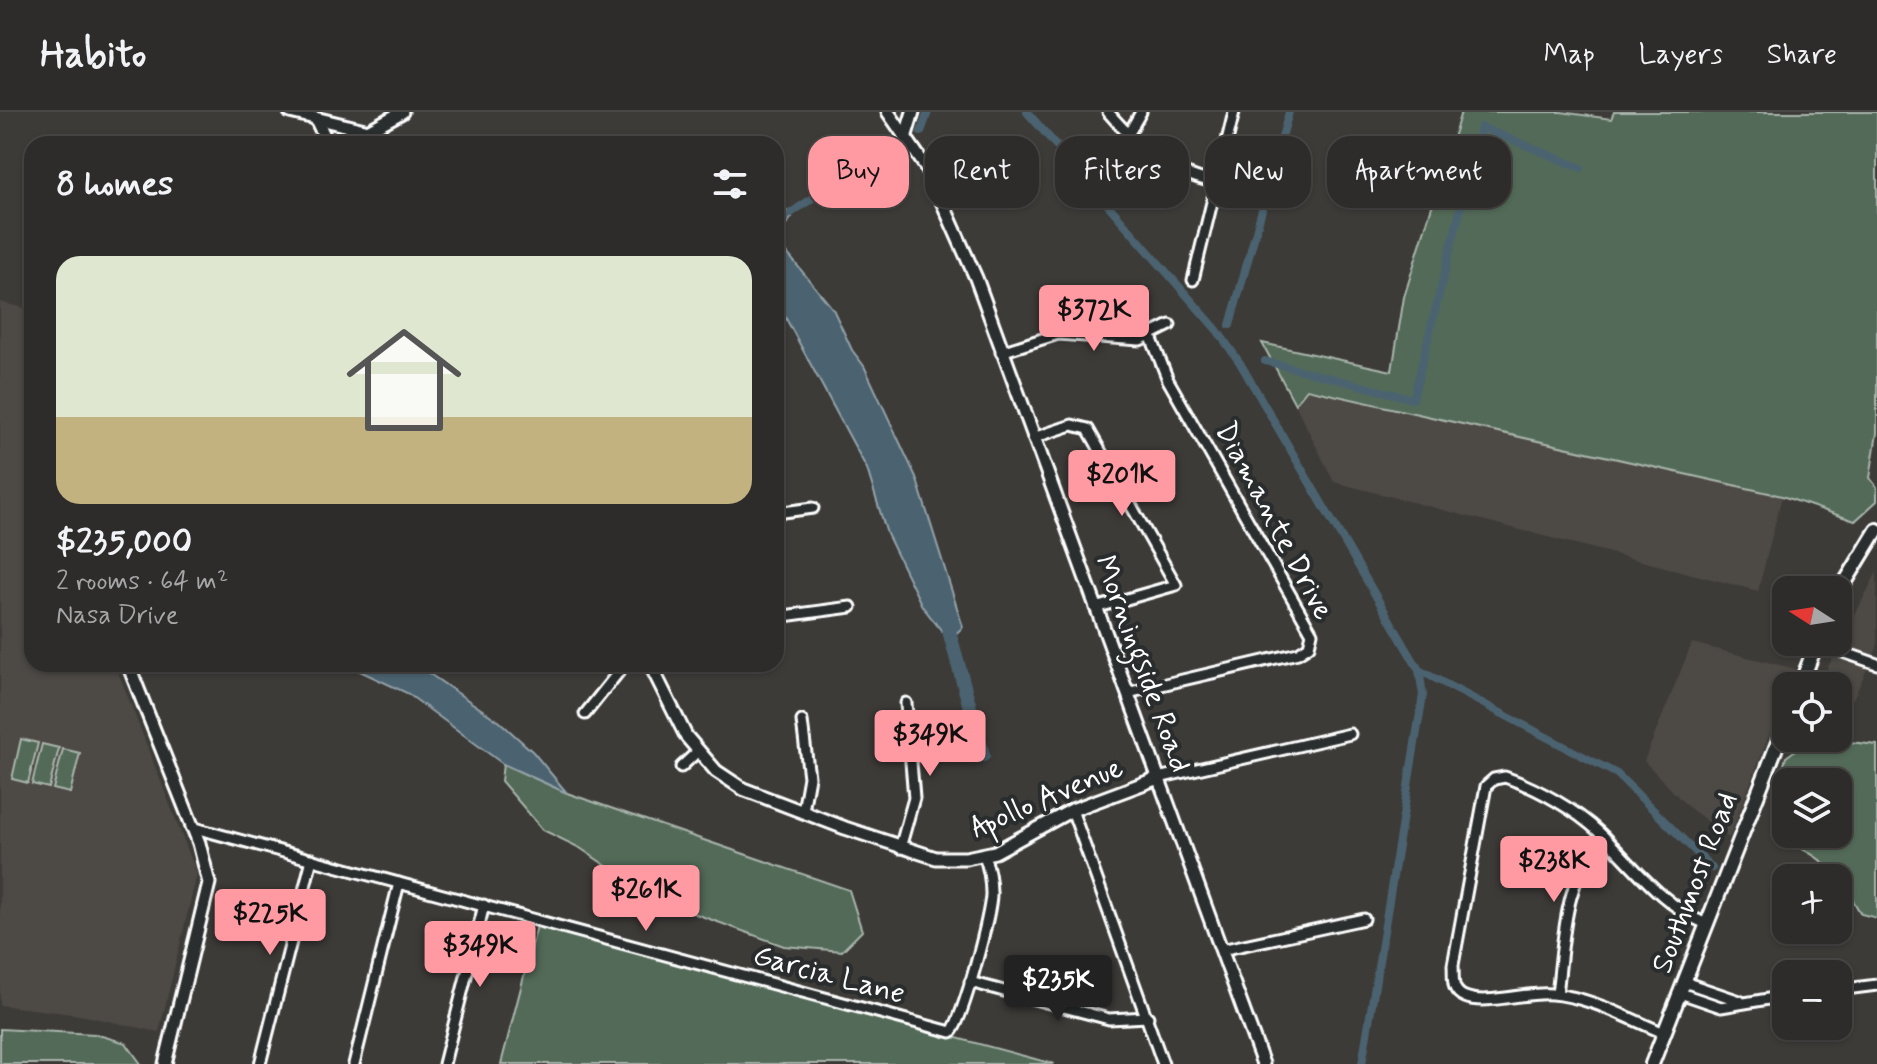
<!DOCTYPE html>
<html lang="en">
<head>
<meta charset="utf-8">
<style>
	body { margin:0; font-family:Mynerve,sans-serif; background:#3a3836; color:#f1f3f6; height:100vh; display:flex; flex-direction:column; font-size:30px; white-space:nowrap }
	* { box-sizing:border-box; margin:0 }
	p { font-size:26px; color:#a7a7a8 }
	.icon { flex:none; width:44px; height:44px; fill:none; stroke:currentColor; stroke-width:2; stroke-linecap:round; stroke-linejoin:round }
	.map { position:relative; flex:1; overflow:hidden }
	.sheet { position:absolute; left:24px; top:24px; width:760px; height:536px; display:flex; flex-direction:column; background:#2e2c2a; border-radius:24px; box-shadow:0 2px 6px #0004,0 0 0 2px #494847 }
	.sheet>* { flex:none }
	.guide { position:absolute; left:808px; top:24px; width:760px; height:72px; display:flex; gap:16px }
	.needle { width:52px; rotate:282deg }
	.fabs { position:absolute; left:1772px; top:464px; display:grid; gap:16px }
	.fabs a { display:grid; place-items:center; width:80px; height:80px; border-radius:16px; background:#2e2c2a; box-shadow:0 2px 6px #0004,0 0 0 2px #494847; font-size:40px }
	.price { position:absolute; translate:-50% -68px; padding:0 18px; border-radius:8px; background:#ff9aa2; color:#111; font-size:26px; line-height:52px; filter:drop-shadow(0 2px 4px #0008) }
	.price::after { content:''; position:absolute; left:50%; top:48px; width:24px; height:18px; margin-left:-12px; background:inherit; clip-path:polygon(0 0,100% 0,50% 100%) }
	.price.active { background:#222; color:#fff }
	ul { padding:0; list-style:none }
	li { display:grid; align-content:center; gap:16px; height:424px; padding:0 32px }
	li span { display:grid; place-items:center; height:248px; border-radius:24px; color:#555 }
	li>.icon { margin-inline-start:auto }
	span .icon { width:144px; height:144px; fill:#fffc; stroke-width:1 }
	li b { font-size:34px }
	h2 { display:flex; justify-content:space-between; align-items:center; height:96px; padding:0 32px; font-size:34px }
	.pill { padding:0 28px; border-radius:24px; background:#2e2c2a; box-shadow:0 2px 6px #0004,0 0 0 2px #494847; font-size:28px; line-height:72px }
	.pill.active { background:#ff9aa2; color:#111 }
	header { display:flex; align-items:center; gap:48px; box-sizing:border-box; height:112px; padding:0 40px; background:#2e2c2a; border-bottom:2px solid #494847 }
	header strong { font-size:38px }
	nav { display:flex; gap:44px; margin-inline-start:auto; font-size:28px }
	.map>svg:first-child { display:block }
	.built { fill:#4e4944 }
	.green { fill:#536b58; stroke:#a9b5ac; stroke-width:2; fill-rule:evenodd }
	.water { fill:#4b636f; stroke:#93a1a9; stroke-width:2 }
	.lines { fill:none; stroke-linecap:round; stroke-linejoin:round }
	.canal { stroke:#4b636f; stroke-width:8 }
	.river { stroke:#4b636f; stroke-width:14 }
	.minor-casing { stroke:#fff; stroke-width:15 }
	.tertiary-casing { stroke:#fff; stroke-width:17 }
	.secondary-casing { stroke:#fff; stroke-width:18 }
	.minor { stroke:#2a2d2e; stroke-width:9 }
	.tertiary { stroke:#2a2d2e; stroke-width:11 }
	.secondary { stroke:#2a2d2e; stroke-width:12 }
	.labels { text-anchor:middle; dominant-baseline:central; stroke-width:8; stroke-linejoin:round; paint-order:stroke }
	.street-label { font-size:30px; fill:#fff; stroke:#2a2d2e }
</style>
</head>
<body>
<header>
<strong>Habito</strong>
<nav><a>Map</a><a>Layers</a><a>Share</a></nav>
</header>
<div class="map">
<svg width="1877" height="952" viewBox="0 0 1877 952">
	<rect width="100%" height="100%" fill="#3d3b38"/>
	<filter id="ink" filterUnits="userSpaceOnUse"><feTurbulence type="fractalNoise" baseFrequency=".0125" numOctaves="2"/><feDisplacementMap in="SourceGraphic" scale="16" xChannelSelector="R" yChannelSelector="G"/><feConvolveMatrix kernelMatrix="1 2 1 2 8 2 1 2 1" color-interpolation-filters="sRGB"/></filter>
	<g filter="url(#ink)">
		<!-- built -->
		<g class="built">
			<path d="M0,190L32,198V552H115L197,762L159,920L80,903L0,893Z"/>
			<path d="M1306,277L1782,384L1758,479L1334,370L1295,292Z"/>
			<path d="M1877,460V536L1853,587L1838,583V574H1818Z"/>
			<path d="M1692,531L1795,557L1729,726L1687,694L1644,649Z"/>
		</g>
		<!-- green -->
		<g class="green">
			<path d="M1461,0H1561L1611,7L1614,0H1877V321L1870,366L1877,375V389L1855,409L1782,384L1307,277L1295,292L1262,231L1392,259L1404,185Z"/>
			<path d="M1812,626L1877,633V806L1861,802C1834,755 1824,744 1773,724L1774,693L1786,645ZM1786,670H1838V722H1786Z"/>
			<path d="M21,627L38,631L28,671L12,667Z"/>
			<path d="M42,632L59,636L49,676L32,672Z"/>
			<path d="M63,637L80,641L70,681L53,677Z"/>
			<path d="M503,652L567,681L849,778L862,819L842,839L784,834L657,788L580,736L543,718L501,669Z"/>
			<path d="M537,814L1054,952H501Z"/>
			<path d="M0,917L95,922L126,931L141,952H0Z"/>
		</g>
		<!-- water -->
		<g class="water">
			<path d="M783,95L792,105L778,124V130L833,197L852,238L864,254L916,365L963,515L949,528L922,494L887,422L867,357L776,188V99Z"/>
			<path d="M345,552H415L500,610L533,640L567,681L503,652L407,581Z"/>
		</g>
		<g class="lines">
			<!-- canal -->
			<g class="canal">
				<path d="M1027,0L1217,218L1240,251L1419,558L1423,583L1362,952"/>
				<path d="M921,20L928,0"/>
				<path d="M791,101L894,30"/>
				<path d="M1230,213L1289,0"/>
				<path d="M1265,249L1413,287L1481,15L1581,56"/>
				<path d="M1419,558L1617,662L1712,756"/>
			</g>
			<!-- river -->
			<path class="river" d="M946,508L983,643"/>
			<defs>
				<g id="minor">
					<path d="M1108,0C1143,40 1163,58 1216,71"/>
					<path d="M1128,23L1141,0"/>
					<path d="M1193,168L1234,0"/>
					<path d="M1001,240L1058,222L1140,228L1170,213"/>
					<path d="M1033,326L1072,313L1088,317L1176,473L1095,496"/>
					<path d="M776,401L813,396"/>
					<path d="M776,505L851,495"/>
					<path d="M1817,531L1877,552"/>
					<path d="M1127,581L1298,541L1309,534L1312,521L1168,268L1151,225"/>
					<path d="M585,602L625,552"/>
					<path d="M802,609L809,665L803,699"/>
					<path d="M681,655L697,640"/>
					<path d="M1158,666L1350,622"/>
					<path d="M1072,698L1163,952"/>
					<path d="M191,715L951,920C962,911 992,798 991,781C991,769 988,754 984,743"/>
					<path d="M900,736L914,686L906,591"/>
					<path d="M1221,838L1364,807"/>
					<path d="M970,870L1109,907L1148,905"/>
					<path d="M1684,870L1740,889"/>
					<path d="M1838,878L1877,873"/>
					<path d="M1680,881L1721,895L1786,884"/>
					<path d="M1557,882C1564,829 1563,765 1604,725"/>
					<path d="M1664,921C1629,907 1591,885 1552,882C1528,879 1486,894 1465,885C1450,879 1454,865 1453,853L1486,674L1494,667L1505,665C1537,676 1576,698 1600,721C1635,755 1661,792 1706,812"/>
					<path d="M260,952L312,747"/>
					<path d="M354,952L399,771"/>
					<path d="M444,952L484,793"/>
				</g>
				<g id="tertiary">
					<path d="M290,0L373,20L389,32"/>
					<path d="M888,0L928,58L976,166L1263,952"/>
					<path d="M316,7L328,32"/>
					<path d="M906,23L913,0"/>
					<path d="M344,32L402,0"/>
					<path d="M128,552L199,731L209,771L165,952"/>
					<path d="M650,552L686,624L716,659L743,677L845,716L936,746H966L995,740L1072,698L1158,666"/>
				</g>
				<g id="secondary">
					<path d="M1838,482L1877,418"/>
					<path d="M1800,574L1817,530"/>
					<path d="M1652,952L1786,610"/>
				</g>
			</defs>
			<!-- minor casing -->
			<use href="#minor" class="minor-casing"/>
			<!-- tertiary casing -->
			<use href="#tertiary" class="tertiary-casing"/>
			<!-- secondary casing -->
			<use href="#secondary" class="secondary-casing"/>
			<!-- minor -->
			<use href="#minor" class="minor"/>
			<!-- tertiary -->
			<use href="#tertiary" class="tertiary"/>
			<!-- secondary -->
			<use href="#secondary" class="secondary"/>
		</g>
	</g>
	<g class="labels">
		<!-- street labels -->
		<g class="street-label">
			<text transform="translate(1274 409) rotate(62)">Diamante Drive</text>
			<text transform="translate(1142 552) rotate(70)">Morningside Road</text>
			<text transform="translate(1047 686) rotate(-23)">Apollo Avenue</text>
			<text transform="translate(1695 771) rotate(-69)">Southmost Road</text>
			<text transform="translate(829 863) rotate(15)">Garcia Lane</text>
		</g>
	</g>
</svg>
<div class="fabs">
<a><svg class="needle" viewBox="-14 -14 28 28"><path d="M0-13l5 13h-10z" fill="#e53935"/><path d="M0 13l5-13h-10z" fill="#a7a7a8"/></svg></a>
<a><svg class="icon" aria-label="locate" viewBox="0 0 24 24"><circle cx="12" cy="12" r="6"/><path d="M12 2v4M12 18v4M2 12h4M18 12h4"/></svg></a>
<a><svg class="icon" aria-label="layers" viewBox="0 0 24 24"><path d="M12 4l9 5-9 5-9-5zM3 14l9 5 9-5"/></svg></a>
<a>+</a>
<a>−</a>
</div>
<b class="price" style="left:1094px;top:241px">$372K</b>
<b class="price" style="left:1122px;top:406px">$201K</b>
<b class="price" style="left:930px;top:666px">$349K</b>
<b class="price" style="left:1554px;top:792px">$238K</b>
<b class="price" style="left:646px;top:821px">$261K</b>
<b class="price" style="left:270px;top:845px">$225K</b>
<b class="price" style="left:480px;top:877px">$349K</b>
<b class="price active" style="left:1058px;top:911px">$235K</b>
<div class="guide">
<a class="pill active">Buy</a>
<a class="pill">Rent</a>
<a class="pill">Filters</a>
<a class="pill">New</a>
<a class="pill">Apartment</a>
</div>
<section class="sheet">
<h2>8 homes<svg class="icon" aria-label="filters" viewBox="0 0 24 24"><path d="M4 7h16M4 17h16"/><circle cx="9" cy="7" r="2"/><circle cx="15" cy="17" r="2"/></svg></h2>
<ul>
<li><span style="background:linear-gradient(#dfe7d0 65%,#c2b280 0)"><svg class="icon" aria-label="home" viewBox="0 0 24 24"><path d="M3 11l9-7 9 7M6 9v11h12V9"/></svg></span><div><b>$235,000</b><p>2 rooms · 64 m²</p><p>Nasa Drive</p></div></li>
</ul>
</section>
</div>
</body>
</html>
